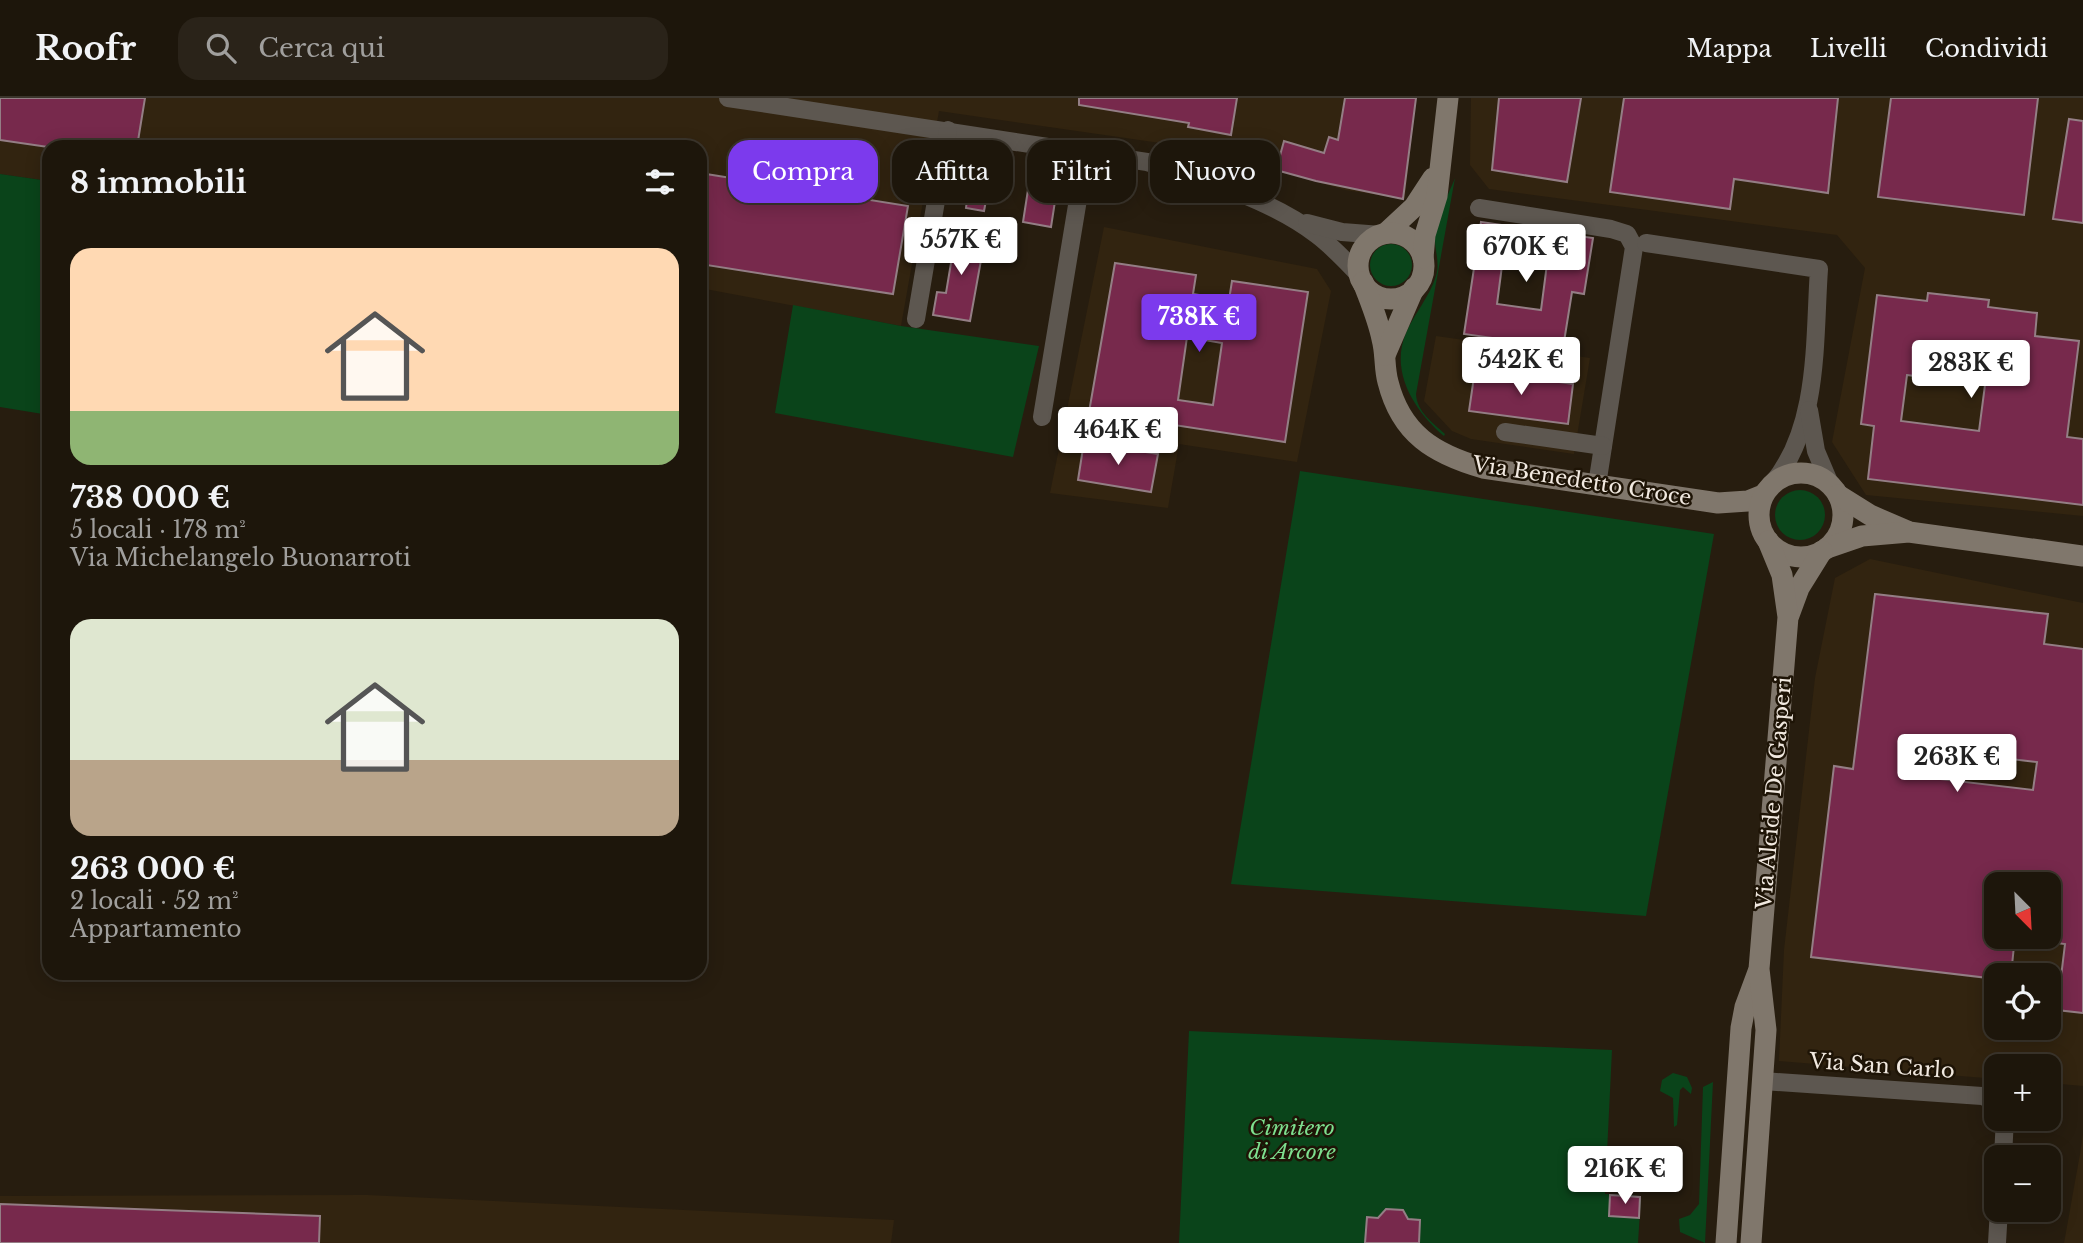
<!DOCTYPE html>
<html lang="it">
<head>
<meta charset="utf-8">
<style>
	body { margin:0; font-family:"Libre Baskerville",serif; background:#2a2319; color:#f1f3f6; height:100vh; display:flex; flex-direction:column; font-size:26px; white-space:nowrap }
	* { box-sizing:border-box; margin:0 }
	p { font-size:23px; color:#a09f9d }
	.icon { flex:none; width:38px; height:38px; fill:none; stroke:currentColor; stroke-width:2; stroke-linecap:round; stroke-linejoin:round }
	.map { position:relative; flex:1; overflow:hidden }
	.sheet { position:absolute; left:42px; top:42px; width:665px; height:840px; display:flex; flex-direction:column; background:#1d160b; border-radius:21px; box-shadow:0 4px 18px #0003,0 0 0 2px #3b352c }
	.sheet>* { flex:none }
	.banner { position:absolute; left:728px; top:42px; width:665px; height:63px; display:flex; gap:14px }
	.needle { width:46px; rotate:156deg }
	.buttons { position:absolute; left:1984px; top:774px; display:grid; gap:14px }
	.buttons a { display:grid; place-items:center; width:77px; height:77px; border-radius:14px; background:#1d160b; box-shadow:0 4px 18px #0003,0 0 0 2px #3b352c; font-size:35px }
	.price { position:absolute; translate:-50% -60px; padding:0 16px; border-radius:7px; background:#fff; color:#222; font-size:23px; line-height:46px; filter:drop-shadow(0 2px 4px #0008) }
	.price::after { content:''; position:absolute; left:50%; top:42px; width:21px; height:16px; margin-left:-10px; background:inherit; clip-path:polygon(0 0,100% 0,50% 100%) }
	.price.current { background:#7c3aed; color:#fff }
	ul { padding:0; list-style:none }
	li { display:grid; align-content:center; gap:14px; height:371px; padding:0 28px }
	li span { display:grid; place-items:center; height:217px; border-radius:21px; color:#555 }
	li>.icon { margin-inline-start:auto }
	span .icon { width:126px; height:126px; fill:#fffc; stroke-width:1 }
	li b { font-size:30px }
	h2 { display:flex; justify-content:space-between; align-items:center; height:84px; padding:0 28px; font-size:30px }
	.pill { padding:0 24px; border-radius:21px; background:#1d160b; box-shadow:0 4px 18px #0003,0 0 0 2px #3b352c; font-size:24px; line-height:63px }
	.pill.current { background:#7c3aed; color:#fff }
	header { display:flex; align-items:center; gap:42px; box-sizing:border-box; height:98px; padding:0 35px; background:#1d160b; border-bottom:2px solid #3b352c }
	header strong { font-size:33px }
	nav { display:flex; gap:38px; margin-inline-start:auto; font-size:24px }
	.search { width:490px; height:63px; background:#2a2319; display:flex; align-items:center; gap:18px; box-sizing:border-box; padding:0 24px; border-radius:21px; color:#a09f9d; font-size:26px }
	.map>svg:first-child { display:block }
	.built { fill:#322410; fill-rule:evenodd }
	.green { fill:#0a441a }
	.building { fill:#77294c; stroke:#947e85; stroke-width:2; fill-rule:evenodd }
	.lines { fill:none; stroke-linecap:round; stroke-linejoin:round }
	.street { stroke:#5d5750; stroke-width:18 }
	.secondary { stroke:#80776c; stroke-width:21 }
	.labels { text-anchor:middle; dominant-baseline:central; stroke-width:5; stroke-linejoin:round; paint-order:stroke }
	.street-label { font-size:21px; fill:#f1e9e0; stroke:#1e1406 }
	.park-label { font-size:21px; font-style:italic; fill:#7ddf8e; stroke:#1e1406 }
</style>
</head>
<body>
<header>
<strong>Roofr</strong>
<div class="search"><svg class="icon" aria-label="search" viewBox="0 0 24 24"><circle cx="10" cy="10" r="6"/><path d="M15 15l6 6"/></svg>Cerca qui</div>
<nav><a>Mappa</a><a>Livelli</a><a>Condividi</a></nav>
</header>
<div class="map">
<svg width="2083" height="1145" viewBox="0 0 2083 1145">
	<rect width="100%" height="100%" fill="#271d0f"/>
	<!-- built -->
	<g class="built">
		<path d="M0,0H1416L1405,101L1345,92L1202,51L939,13L901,228L700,190V49H49V83L0,76Z"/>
		<path d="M1471,0H2083V418L1866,397L1832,344L1865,170L1837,137L1489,91L1470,67Z"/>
		<path d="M1104,129L1317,171L1331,193L1297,364L1179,346L1168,410L1050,395Z"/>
		<path d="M1436,238L1590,260L1574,356L1471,341L1452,333L1424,303Z"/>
		<path d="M1870,461L2083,505V988L2049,985V968H1997V981L1779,963L1784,852L1815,580L1835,480ZM1997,786H2049V838H1997ZM1997,877H2049V929H1997Z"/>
		<path d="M2083,1036V1145H2064L2080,1056Z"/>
		<path d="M367,1097L894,1122L891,1145H0V1098Z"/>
	</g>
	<!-- green -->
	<g class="green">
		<path d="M0,76L49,83V317L0,309Z"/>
		<path d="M1455,80L1416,296C1417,314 1432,324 1445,336L1444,338C1416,314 1389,275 1406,235C1414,216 1430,198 1436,178C1440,165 1435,154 1435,141C1435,120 1448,98 1455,80Z"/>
		<circle cx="1391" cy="167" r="21"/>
		<path d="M793,207L901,228L1039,248L1013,359L775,315Z"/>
		<path d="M1300,373L1714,436L1646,818L1231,786Z"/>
		<circle cx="1800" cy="417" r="25"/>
		<path d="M1189,933L1612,952L1605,1096L1641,1098L1638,1145H1179Z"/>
		<path d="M1673,975L1687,979L1692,990L1691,996L1683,989L1680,992L1677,1027L1674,1029L1673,1000L1660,993L1662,982Z"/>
		<path d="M1713,984L1705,1145L1680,1134L1679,1121L1690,1117L1699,1106L1703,989Z"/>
	</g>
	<!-- building -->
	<g class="building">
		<path d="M0,0H145L137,49H48L0,42Z"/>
		<path d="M1079,0H1237L1231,37L1188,29L1189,25L1079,7Z"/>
		<path d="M1345,0H1416L1403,101L1316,83L1276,72L1284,43L1324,55L1329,39L1338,42Z"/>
		<path d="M1499,0H1581L1567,84L1492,72Z"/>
		<path d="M1624,0H1838L1828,95L1734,81L1730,111L1610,94Z"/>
		<path d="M1891,0H2038L2024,117L1878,99Z"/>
		<path d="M2069,21L2083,23V125L2053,121Z"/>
		<path d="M974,68L992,71L984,113L966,110L967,102L950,99L954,74L972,78Z"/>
		<path d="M700,75L908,108L893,196L700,166Z"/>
		<path d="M1030,79L1058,84L1051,129L1023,124Z"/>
		<path d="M1481,124L1593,140L1584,196L1572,194L1563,250L1464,236ZM1503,160L1547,166L1541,212L1497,206Z"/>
		<path d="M948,134L985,140L970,223L933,217L937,194L946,195L952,159L944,158Z"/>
		<path d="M1115,165L1196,177L1193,196L1229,202L1232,183L1308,194L1285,344L1089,314ZM1187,239L1222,245L1213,307L1178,302Z"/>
		<path d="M1928,195L1989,202L1988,209L2037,215L2035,238L2079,243L2067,339L2083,341V407L1868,381L1874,328L1861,326L1877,197L1927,203ZM1907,277L1985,287L1979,333L1901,323Z"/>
		<path d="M1475,272L1573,286L1568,326L1469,313Z"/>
		<path d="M1084,344L1158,356L1151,394L1078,382Z"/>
		<path d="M1875,496L2048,516L2044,546L2083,551V915L2057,912L2065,846L2049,844V786H1997V838H2015L2011,877H1997V881L1811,859L1834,668L1853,671ZM1909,649L2037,664L2033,692L1905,677Z"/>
		<path d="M1610,1097L1640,1099L1639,1120L1609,1118Z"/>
		<path d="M0,1106L320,1118L319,1145H0Z"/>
		<path d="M1386,1111L1403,1112L1408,1121L1420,1122L1419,1145H1365L1367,1119L1378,1120Z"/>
	</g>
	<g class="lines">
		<!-- street -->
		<g class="street">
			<path d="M728,0L1147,64C1201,80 1272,102 1317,137C1333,149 1347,164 1361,179"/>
			<path d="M1479,110L1611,131L1627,136L1634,149L1597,387"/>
			<path d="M1307,125L1342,134L1381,137"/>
			<path d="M1646,145L1819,171C1814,241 1820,329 1772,386"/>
			<path d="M916,221L948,32"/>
			<path d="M1809,312L1816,353L1830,386"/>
			<path d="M1042,319L1086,53"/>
			<path d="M1505,334L1603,348"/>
			<path d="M1763,983L1982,998L1997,1004"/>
			<path d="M2003,1059L2005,1020"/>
			<path d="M1997,1145L1999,1111"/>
		</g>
		<!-- secondary -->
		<g class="secondary">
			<path d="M1386,135L1414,109L1433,80"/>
			<circle cx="1391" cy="168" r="33"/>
			<path d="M1423,160L1425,137L1437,98L1448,0"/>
			<path d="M1363,184C1370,203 1378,221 1382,241C1386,255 1384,270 1388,284C1401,336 1434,356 1483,370L1718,405L1748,403L1763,397"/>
			<path d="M1385,257L1414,190"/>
			<circle cx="1801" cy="417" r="42"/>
			<path d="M1838,397L1870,417L1907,433"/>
			<path d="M1827,450L1862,438L1909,434L2083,458"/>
			<path d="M1789,517L1799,490L1822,453"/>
			<path d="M1726,1145L1741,930L1745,909L1758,874"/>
			<path d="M1751,1145L1766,932L1759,871L1788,519L1782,477L1768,443"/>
		</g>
	</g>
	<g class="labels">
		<!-- street labels -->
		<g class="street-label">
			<text transform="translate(1582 383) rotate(9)">Via Benedetto Croce</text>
			<text transform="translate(1774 695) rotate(-85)">Via Alcide De Gasperi</text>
			<text transform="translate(1882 968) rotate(4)">Via San Carlo</text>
		</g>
		<!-- park labels -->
		<g class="park-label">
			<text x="1292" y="1030">Cimitero<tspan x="1292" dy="24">di Arcore</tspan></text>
		</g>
	</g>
</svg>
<div class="buttons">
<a><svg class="needle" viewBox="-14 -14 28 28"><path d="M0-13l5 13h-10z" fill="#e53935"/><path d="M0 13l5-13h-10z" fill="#a09f9d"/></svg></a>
<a><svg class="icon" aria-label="locate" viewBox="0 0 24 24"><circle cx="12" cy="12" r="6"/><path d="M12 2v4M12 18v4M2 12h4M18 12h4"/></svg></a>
<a>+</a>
<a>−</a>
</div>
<b class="price" style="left:961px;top:179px">557K €</b>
<b class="price" style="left:1526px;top:186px">670K €</b>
<b class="price current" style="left:1199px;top:256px">738K €</b>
<b class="price" style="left:1521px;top:299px">542K €</b>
<b class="price" style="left:1971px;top:302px">283K €</b>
<b class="price" style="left:1118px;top:369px">464K €</b>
<b class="price" style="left:1957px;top:696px">263K €</b>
<b class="price" style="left:1625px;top:1108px">216K €</b>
<div class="banner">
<a class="pill current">Compra</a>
<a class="pill">Affitta</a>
<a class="pill">Filtri</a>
<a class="pill">Nuovo</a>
</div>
<section class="sheet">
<h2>8 immobili<svg class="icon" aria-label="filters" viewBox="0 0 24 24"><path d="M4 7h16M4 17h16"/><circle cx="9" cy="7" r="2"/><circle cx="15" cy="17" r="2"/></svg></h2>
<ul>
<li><span style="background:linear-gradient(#ffd9b3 75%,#8fb573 0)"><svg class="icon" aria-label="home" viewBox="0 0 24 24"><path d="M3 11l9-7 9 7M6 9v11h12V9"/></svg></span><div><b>738 000 €</b><p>5 locali · 178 m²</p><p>Via Michelangelo Buonarroti</p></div></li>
<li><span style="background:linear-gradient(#dfe7d0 65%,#b9a48a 0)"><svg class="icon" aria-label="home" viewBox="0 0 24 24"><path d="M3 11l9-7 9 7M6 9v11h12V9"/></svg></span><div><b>263 000 €</b><p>2 locali · 52 m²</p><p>Appartamento</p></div></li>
</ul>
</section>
</div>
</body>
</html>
